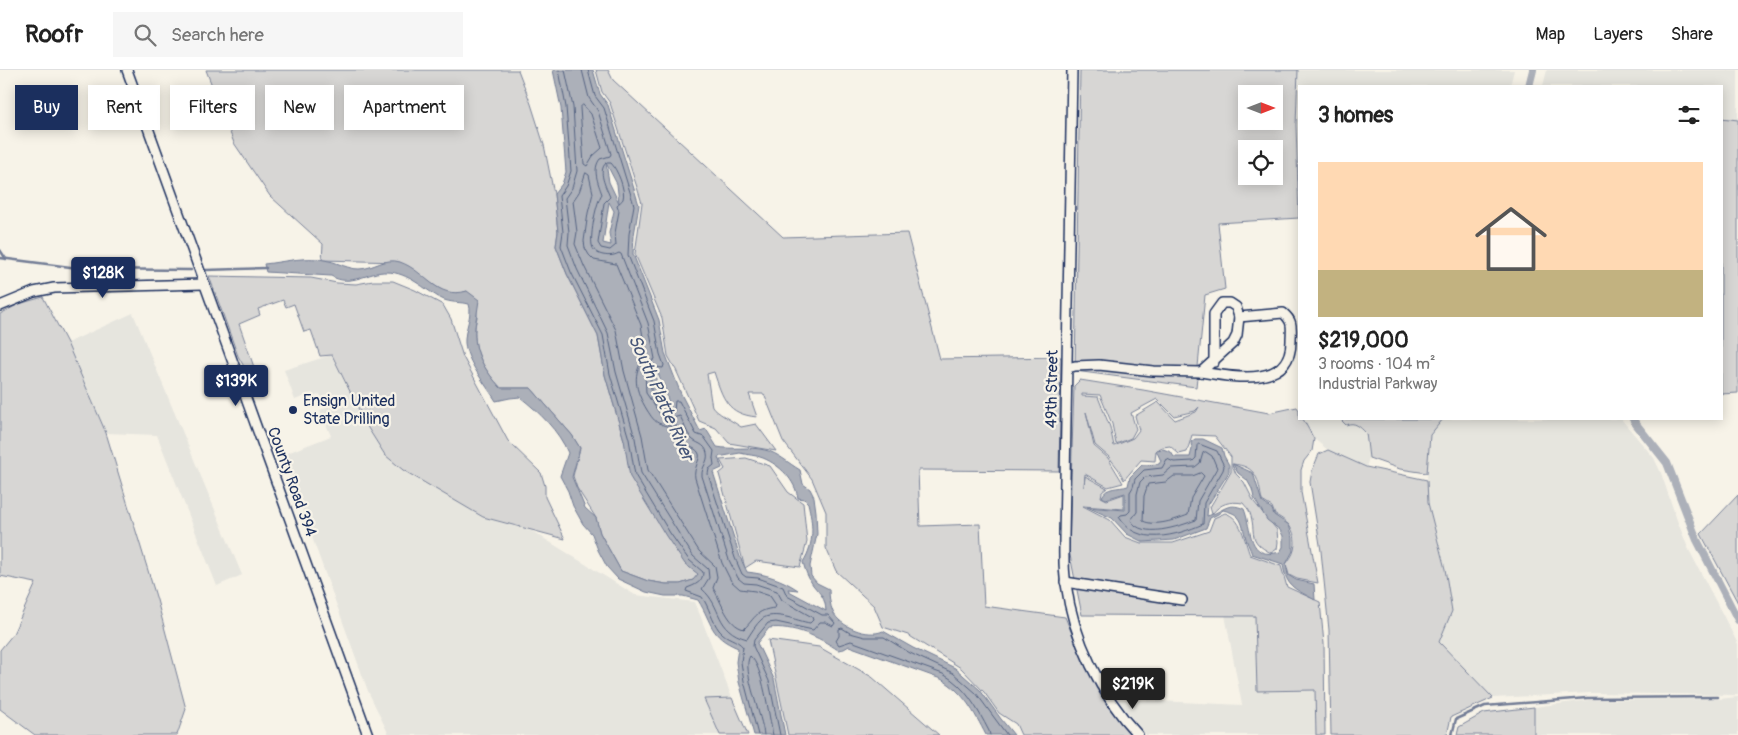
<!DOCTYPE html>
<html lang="en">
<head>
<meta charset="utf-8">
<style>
	body { margin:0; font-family:Pangolin,sans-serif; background:#f6f6f6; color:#222; height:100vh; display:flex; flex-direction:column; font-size:19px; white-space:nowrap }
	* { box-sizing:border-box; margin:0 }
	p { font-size:16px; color:#767676 }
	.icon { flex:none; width:28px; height:28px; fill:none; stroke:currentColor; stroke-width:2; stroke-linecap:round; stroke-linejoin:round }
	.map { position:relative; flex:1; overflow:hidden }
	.side { position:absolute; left:1298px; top:15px; width:425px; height:335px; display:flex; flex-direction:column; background:#fff; border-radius:0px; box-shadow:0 2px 12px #0003 }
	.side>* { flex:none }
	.banner { position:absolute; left:15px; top:15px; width:475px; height:45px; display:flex; gap:10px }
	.needle { width:32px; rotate:90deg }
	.tools { position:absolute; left:1238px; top:15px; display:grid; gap:10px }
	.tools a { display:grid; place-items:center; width:45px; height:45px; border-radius:0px; background:#fff; box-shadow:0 2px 12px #0003; font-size:25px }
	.price { position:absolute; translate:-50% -42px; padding:0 11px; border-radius:5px; background:#1b2f5e; color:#fff; font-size:16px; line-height:32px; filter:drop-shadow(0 1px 2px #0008) }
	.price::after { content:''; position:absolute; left:50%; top:30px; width:15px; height:11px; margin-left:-8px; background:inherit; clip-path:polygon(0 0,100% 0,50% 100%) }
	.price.current { background:#222; color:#fff }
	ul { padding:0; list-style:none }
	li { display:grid; align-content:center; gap:10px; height:265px; padding:0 20px }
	li span { display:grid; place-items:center; height:155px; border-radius:0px; color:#555 }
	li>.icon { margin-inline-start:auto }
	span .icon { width:90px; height:90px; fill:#fffc; stroke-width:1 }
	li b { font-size:21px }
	h2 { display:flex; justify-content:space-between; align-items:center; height:60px; padding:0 20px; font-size:21px }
	.chip { padding:0 18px; border-radius:0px; background:#fff; box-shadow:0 2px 12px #0003; font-size:18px; line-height:45px }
	.chip.current { background:#1b2f5e; color:#fff }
	header { display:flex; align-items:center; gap:30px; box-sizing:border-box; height:70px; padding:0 25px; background:#fff; border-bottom:1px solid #e0e0e0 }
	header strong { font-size:24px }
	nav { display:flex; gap:28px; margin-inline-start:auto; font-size:18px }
	.search { width:350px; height:45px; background:#f6f6f6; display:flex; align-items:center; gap:12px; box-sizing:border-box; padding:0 18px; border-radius:0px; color:#767676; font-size:19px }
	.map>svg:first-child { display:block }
	.built { fill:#e6e5de }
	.green { fill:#d7d6d4; stroke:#798299; fill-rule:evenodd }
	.water { fill:#acb0b9; stroke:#727c95; fill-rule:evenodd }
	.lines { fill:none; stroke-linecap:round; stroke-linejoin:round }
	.shore { stroke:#556382; stroke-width:1 }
	.stream { stroke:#727c95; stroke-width:2.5 }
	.canal { stroke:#acb0b9; stroke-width:8 }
	.minor-casing { stroke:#1b2f5e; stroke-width:12 }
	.minor { stroke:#f7f3e8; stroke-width:9 }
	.poi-dot { fill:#1b2f5e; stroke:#f7f3e8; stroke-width:2 }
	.labels { text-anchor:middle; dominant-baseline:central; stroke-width:4.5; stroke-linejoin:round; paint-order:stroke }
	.street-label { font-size:16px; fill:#1b2f5e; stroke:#f7f3e8 }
	.poi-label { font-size:16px; fill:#1b2f5e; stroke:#f7f3e8; text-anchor:start }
	.water-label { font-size:18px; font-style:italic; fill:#465679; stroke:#f7f3e8 }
</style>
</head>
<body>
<header>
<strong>Roofr</strong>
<div class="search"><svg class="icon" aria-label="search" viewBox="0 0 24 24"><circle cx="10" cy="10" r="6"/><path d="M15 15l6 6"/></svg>Search here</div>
<nav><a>Map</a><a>Layers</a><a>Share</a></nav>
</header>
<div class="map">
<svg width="1738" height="665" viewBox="0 0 1738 665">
	<rect width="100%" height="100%" fill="#f7f3e8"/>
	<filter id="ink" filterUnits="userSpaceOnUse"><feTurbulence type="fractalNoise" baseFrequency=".02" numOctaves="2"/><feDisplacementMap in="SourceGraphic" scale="10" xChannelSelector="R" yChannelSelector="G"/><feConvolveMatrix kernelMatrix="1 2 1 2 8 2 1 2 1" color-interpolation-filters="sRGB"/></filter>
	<g filter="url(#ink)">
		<!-- built -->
		<g class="built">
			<path d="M1298,0H1514L1510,16H1299V121L1296,55Z"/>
			<path d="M1547,0H1738V50L1721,48V16H1543Z"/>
			<path d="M133,243L242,505L217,516L157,365L106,363L67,273Z"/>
			<path d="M331,285L368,358L385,385L483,447L532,461L635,525L695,532L732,628L704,630L720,665H389L368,621L282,385L331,366L320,340L325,338L320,324L314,327L312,323L295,330L284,300Z"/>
			<path d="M1303,349H1340L1346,355L1350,353L1356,354L1366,363L1369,388L1366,397L1328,380L1314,369Z"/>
			<path d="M1443,349H1621L1654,388L1661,403L1677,450L1688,478L1738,574V625L1590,623L1493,628L1439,572L1452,541L1445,499L1428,433L1427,396L1430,365Z"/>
			<path d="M1225,545L1255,546L1257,621L1315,620L1316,665H1146L1117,629L1242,635Z"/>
			<path d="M1738,627V665H1534V637L1589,630L1719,629Z"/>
		</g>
		<!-- green -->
		<g class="green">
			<path d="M206,0H518L531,34L544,75L554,124L558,161L556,176L567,204L598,266L605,305L624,370L699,504L693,510L680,514H666L648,511L621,501L600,463L596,448L577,418L573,406L580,378L572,365L531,318H501C485,301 473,282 475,258C475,253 478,247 477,243C476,236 470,228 467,221L458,224L446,223L399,192L322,190L323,174L270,126L234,73Z"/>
			<path d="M596,0H608L613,10L783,167L907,163L940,289L1061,287L1059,401L918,400L920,456L980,454L984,536L1065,547C1084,592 1097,630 1133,665H1021L1016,654L999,643L984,622L961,598L908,565L883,557L874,536L836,501L826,478V442L812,409L783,371L764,324H749L757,347C727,344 723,329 714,302L707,304C708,310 711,333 712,336C716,343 733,351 741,357L756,354L776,381L729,373L716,358L699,351L676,300L668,286L662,248L635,184L642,133L610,33L602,22Z"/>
			<path d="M1080,0H1298L1296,55L1299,148L1218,153L1225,219L1205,225L1196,317L1075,301ZM1246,24H1274V51H1246ZM1246,79H1274V106H1246Z"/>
			<path d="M1721,48L1738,50V323L1721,324Z"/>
			<path d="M209,206L311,208L337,213L356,214L373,211H393L415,220L443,235L451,249L463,287L508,371L541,403L545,416V427L565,469L483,447L403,400L385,385L368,358L332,285L320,286L311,260L304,262L294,234L286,237L283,230L258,239L260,245L239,254L255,300H246L238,286Z"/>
			<path d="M43,227L67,273L106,363L157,530L186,639L177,665H35L0,639V580L13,564L36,513L0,506V244L19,234Z"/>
			<path d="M1080,310L1143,320L1269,343L1297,337L1299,340V349H1303L1314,369L1312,381L1304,391L1301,400V422L1318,513L1297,509L1289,505L1286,494C1289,490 1293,485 1294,480C1298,464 1289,451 1275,445L1272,437L1262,431C1258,410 1258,396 1232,394L1236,404L1244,412L1254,432L1277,460L1278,472L1277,479L1271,483C1246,470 1257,463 1250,443C1249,439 1245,436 1243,433C1229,431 1221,433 1212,444L1210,437L1231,402V387L1215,366L1192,365L1187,382L1179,384L1170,376L1163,377L1156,380L1155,391L1141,390L1124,410L1119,400L1109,387L1095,375L1086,342L1094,376L1108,388L1123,413L1108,417L1085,404L1084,417L1085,406L1107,418L1102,422L1101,427L1107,430L1124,424V439L1083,436L1110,450L1125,467L1141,473H1173L1209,461L1214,448L1225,443C1242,448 1244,470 1250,485L1281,496L1287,517L1320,532L1324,574L1325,665H1316L1315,620L1257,621L1255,546L1082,545L1069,480L1074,316ZM1082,326V324L1100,325L1112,354L1116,374L1131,368L1136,359L1131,343L1157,329L1174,346L1195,341L1199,337L1196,342L1175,350L1158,332L1135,346L1139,360L1133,368L1114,376L1110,357L1098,327Z"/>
			<path d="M1340,349H1443L1430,365L1427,403L1400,399L1369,388L1366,363C1360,357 1355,351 1346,355Z"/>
			<path d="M1328,380L1366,397L1427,410L1428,433L1445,499L1452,541L1439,572L1493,628L1451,647L1447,665H1331L1329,560L1321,481L1310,412L1312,401L1319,384Z"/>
			<path d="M746,388L770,396L788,422L803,433L807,472L800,497L756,491L745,498L719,404L725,399L720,390Z"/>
			<path d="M1738,425V533L1701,464Z"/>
			<path d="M768,570L819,577L872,607L939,665H788Z"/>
			<path d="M732,628L748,665H720L704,629Z"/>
			<path d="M1534,637V665H1457L1459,657L1484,643Z"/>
		</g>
		<!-- water -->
		<g class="water">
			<path d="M553,0H593L600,24L608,35L639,135L634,165L633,184L659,250L665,283L681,324L700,361L706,359L717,377C732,380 749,376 765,380C778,383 788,393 800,400L803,414L810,419L814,427L816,442L817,464L810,496L811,506L817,513L829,519C829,527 830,535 833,542C840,557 868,568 883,561L913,578L955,598L980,620L1001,649L1014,665H986C974,642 964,622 941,609L849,576L844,579L838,580C819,567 793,555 769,558L757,573L774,609L785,665H754L739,612L736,592L738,578C709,566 713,554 698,530L683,526H665L646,522L618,509L607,497L598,480L592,464L583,454L573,436L568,421L560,406L568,383C559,361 539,342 520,327L510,328L496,331C486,315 467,292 465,273C464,260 473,245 469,234C461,232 450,233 442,229C425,220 408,202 387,202C368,201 351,218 331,206L266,202L264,194C285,192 307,185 329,191C339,193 348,199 359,199C373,199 385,187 400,192C426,201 436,230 467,221L479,230C478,239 476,248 475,257C473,282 485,301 501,318H531L572,365L580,378L572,407L585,438L596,448L600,463L621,501L648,511L666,514H680L693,510L698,504L685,494L666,466L630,407L624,370L605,305L598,266L567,204L556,176L558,162L554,124L562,114L566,102L561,38ZM606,93L617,114L619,133L609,112ZM609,132L614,141L609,163L611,175L603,173ZM656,299L665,318L671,342L656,318ZM740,383C747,385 756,385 763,388C780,395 795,410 798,428L804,429L808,433C813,454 815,473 803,492C805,500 808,508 813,515C821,525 825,527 826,541L789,521L788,519L798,520C782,509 765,504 747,502L740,487L713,402L722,398L718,387Z"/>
			<path d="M1195,369H1203L1222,378L1224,386L1229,395V402L1208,435L1207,446C1223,442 1227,431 1244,439C1252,459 1247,491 1280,482L1283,477V466L1280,460L1267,450L1254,428L1252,419L1247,410L1238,403L1233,394L1253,403L1262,432L1272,439L1274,445L1289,455L1293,468V481L1286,494L1288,505L1296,510L1314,514L1315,530C1296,519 1286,518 1283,494L1252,484C1250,478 1246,471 1245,465C1241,449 1240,444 1223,440L1218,444L1210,448L1206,458L1174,470L1143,472L1127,464L1112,448L1087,437L1125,440V423L1106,429L1102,427C1106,416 1119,419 1128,416L1130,407L1142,395L1159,394L1161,391L1156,380L1163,379L1171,382L1174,387H1190L1192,379L1191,372Z"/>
		</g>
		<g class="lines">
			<!-- shore -->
			<g class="shore">
				<path d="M559,0L566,37L571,101L566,116L559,126L563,162L561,176L571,202L603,265L610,304L629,369L635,405L670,463L689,490L703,502C703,512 695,515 687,518L686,521L702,527C709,537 712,551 719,560C726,569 737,569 743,577L741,592L744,611L758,665"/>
				<path d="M565,0L573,37L577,101L572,118L565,128L569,162L568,175L577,199L608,263L616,302L635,368L641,403L693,486L708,499L709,508L702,519C723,537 714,560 747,569C751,563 756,554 762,549C774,540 797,551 810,553L813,550L812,547L782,530L777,521L756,514L744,513L738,508L729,490L702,406C701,397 709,392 707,383C705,373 696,374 691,368C686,362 684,353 680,346L669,349L662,347L646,323L645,300L648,294L655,289L648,253L621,184L619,183C613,186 609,186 603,185C598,184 593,181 592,175C590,165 596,132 602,124C598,113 592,99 600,89L610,86L611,84L598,41L589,28L582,0"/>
				<path d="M588,0L595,26L604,38L634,135L629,164L628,185L654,251L660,284L664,295L663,298L655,297L651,300V320L667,342L674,341L675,331H679L696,364L704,367L714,381L713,388L714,395L709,399L708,404L735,488L742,504L746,507L758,508L783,517L787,526L822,545H828L835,553L833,556L825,552H820L813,560L776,552L768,553L754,570L753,576L769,611L780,665"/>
				<path d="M583,35L591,44L602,78L593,86L587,96L584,94L580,38Z"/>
				<path d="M606,93H611C617,99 626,120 623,129C622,131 619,133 617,135L619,141L615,163L616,175L610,180L601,178L598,173L604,133L610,127C606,117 597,101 606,93Z"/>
				<path d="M586,103L589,105L593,123L588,143L584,171L585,178L589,185L594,190L616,194L641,255L646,285C631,304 635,320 647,340C651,346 654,352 661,354C666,357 672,356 677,356C680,362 682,369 686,374C690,378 697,378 699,384C701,389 693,398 695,408L722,493L731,511L740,519L755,521L770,526L776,535L775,538C756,540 756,547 744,559C727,555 722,532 713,518L717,507L715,496L699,481L648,400L642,366L624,301L616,260L584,196L575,174L577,162L573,131L579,122Z"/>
				<path d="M1199,374L1217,381L1224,396L1223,400L1204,433L1203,454C1176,466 1137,477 1119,447L1121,445L1127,444L1130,441V422L1133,417L1135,409L1144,400L1162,398L1167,389L1174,392L1193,391L1196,388L1197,376Z"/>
				<path d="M1206,382L1212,386L1217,398L1198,431L1196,450C1180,456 1141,470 1131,450L1137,442V424L1140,412L1145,407L1163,405L1171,398L1195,397L1200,393L1203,383Z"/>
				<path d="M1201,403L1204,406L1191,428L1188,445C1175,450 1155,457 1143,451L1144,426L1148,414L1166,412L1174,406H1192Z"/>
				<path d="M764,665C763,648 741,599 750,586C763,595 769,648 773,665"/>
				<path d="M990,665L989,661C977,638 966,617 943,604L851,571L839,575L836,571L839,566V559L842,558L850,563L865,567H884L910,583L953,603L976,623L1007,665"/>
			</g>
			<!-- stream -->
			<g class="stream">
				<path d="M0,180L6,189"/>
				<path d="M0,188L86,199L191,200"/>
				<path d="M206,200L266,198"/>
				<path d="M1452,665L1456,649L1485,636L1587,628L1718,627"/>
			</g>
			<!-- canal -->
			<g class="canal">
				<path d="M1529,16L1533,0"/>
				<path d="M1633,349L1636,354L1667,393L1697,470L1738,550"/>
			</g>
			<defs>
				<g id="minor">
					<path d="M127,0L368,665"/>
					<path d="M1072,0L1064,468C1064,484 1063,499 1066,514C1073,568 1101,626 1138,665"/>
					<path d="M0,236L34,222L54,218L204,214"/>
					<path d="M1068,298L1075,296L1099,295L1153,301L1201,302L1233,273L1237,265L1239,247L1236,237L1230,233H1222L1214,244V292"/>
					<path d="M1201,302C1232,307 1291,319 1291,271C1291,258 1294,252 1283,243L1239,247"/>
					<path d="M1065,512L1182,530"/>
				</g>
			</defs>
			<!-- minor casing -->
			<use href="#minor" class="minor-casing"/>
			<!-- minor -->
			<use href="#minor" class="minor"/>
		</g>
	</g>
	<!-- markers -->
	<circle class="poi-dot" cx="293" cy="340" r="5"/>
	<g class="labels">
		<!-- street labels -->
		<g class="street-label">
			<text transform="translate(1052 319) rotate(-89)">49th Street</text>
			<text transform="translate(292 412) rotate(70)">County Road 394</text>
		</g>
		<!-- poi labels -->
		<g class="poi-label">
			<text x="303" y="331">Ensign United<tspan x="303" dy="18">State Drilling</tspan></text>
		</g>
		<!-- water labels -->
		<g class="water-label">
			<text transform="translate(661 328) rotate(66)">South Platte River</text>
		</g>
	</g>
</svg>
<div class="tools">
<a><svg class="needle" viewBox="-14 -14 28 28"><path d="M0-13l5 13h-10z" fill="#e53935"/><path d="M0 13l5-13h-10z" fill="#767676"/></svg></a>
<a><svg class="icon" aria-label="locate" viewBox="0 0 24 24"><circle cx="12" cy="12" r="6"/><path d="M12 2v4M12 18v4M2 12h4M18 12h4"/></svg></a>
</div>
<b class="price" style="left:103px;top:229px">$128K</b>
<b class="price" style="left:236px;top:337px">$139K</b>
<b class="price current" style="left:1133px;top:640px">$219K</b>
<div class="banner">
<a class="chip current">Buy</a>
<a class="chip">Rent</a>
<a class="chip">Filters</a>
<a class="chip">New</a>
<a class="chip">Apartment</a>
</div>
<section class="side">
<h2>3 homes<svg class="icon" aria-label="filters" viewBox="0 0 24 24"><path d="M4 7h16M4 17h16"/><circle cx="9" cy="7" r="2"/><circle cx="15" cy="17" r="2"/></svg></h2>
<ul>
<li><span style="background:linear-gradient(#ffd9b3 70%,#c2b280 0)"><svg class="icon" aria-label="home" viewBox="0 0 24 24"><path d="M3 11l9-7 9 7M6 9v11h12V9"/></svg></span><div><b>$219,000</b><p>3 rooms · 104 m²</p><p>Industrial Parkway</p></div></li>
</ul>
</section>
</div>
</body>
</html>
